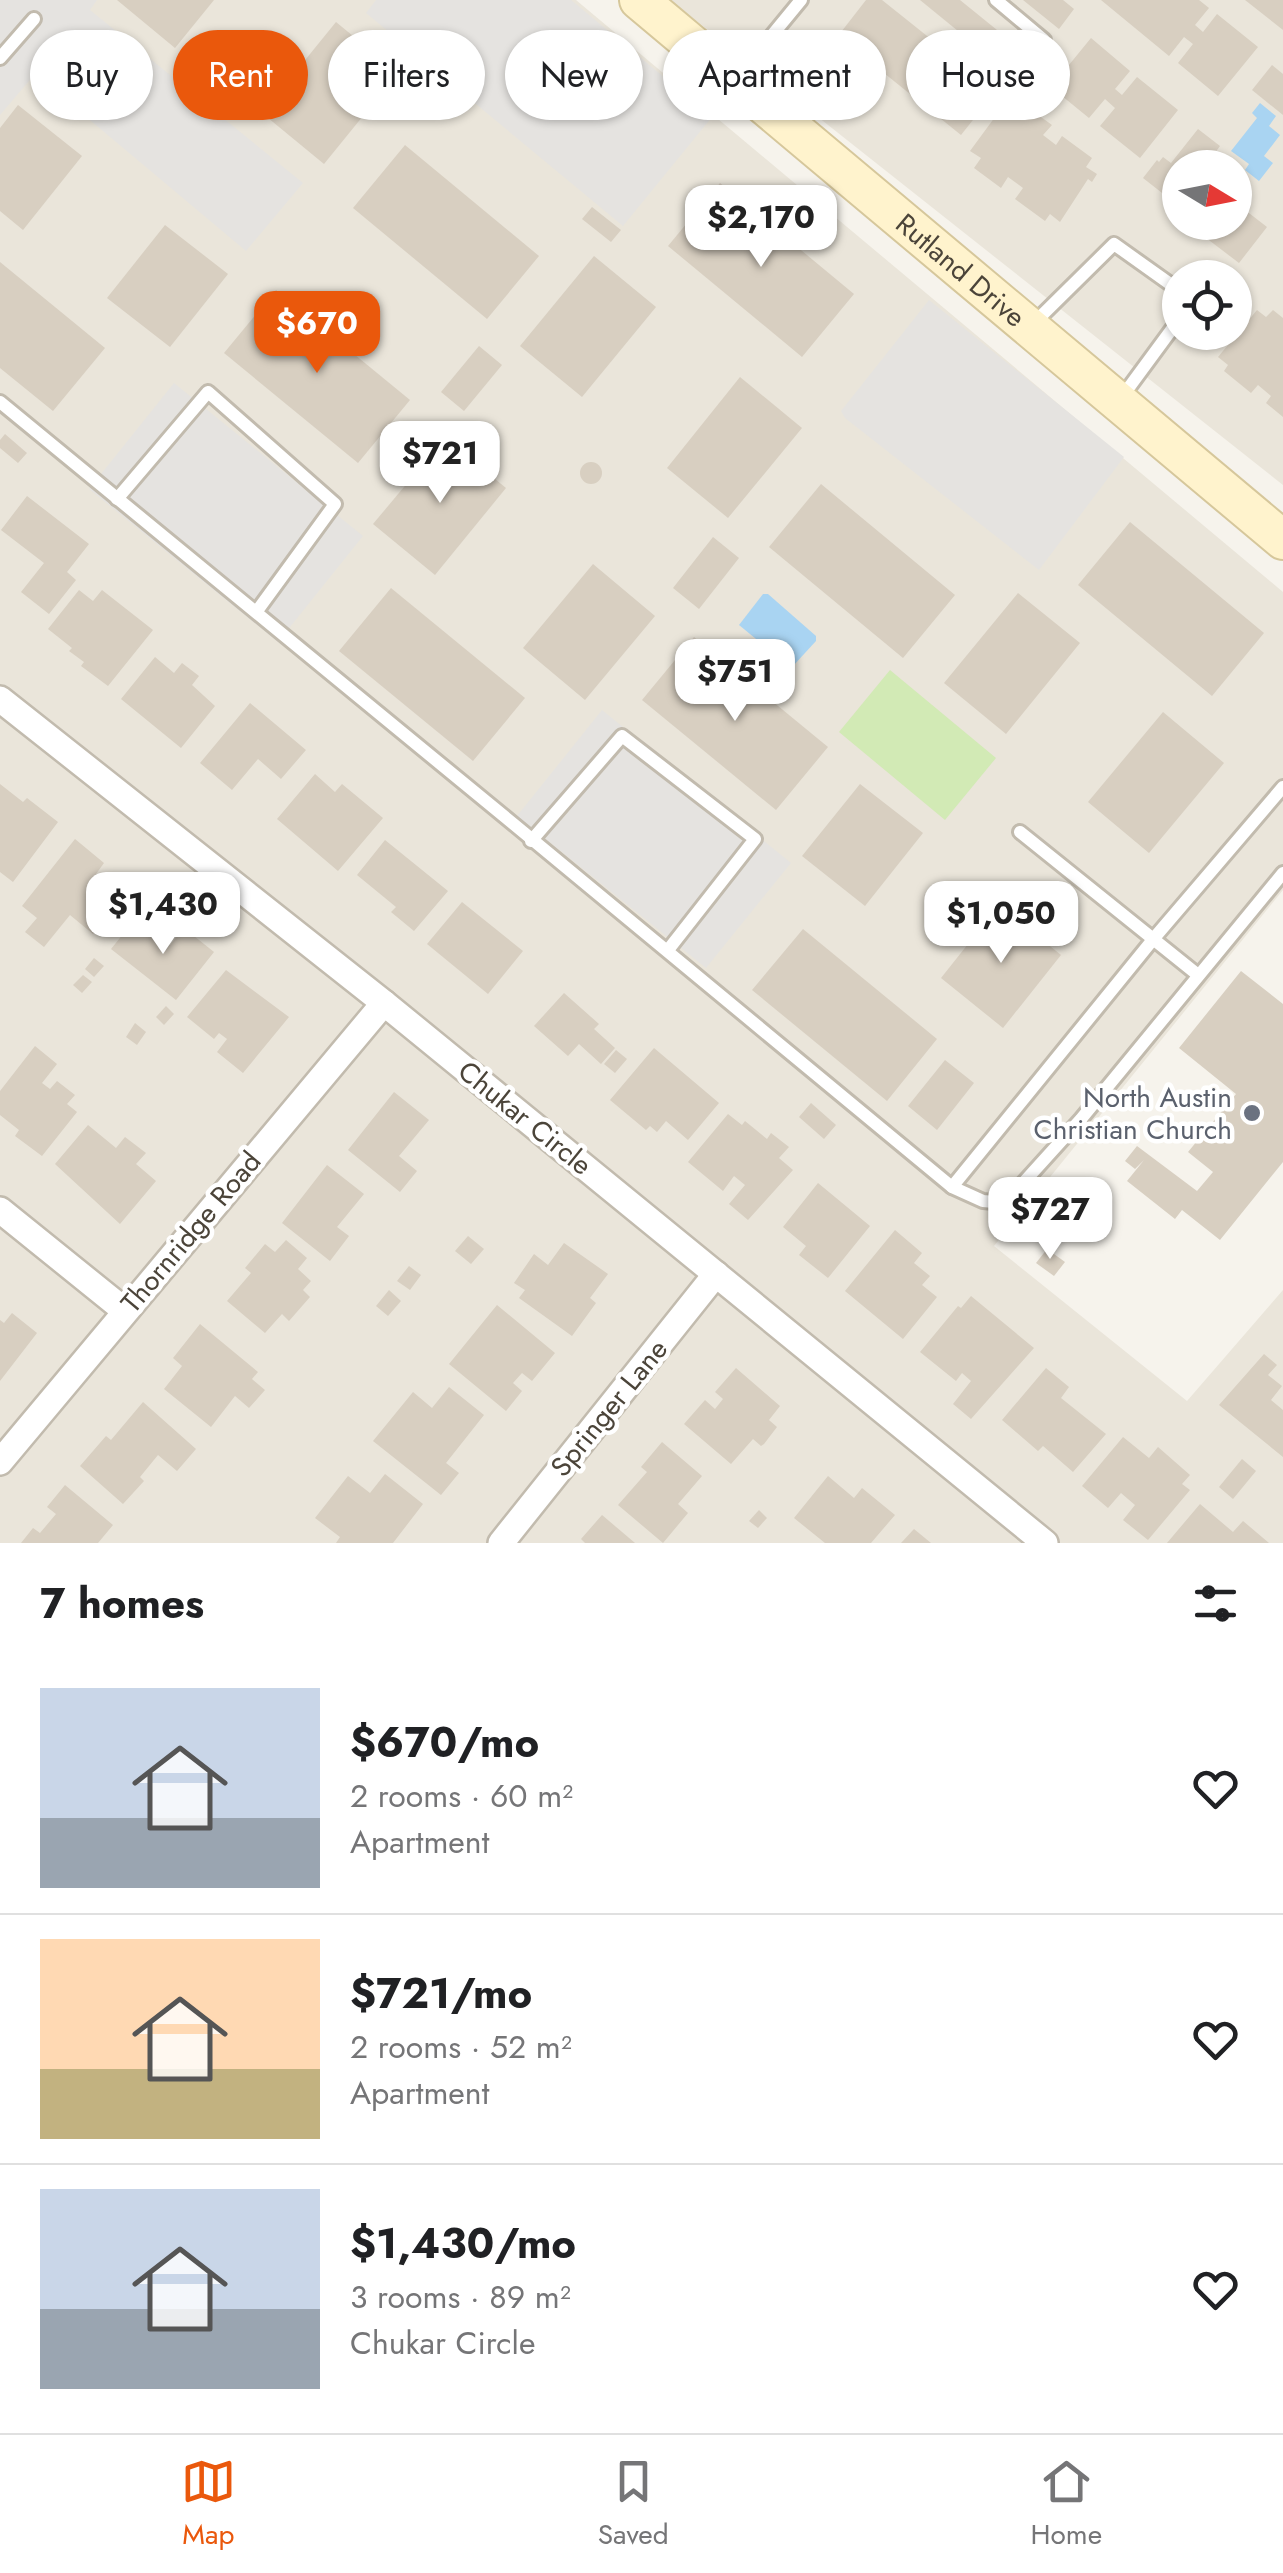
<!DOCTYPE html>
<html lang="en">
<head>
<meta charset="utf-8">
<style>
	body { margin:0; font-family:Jost,sans-serif; background:#f2f2f2; color:#202124; height:100vh; display:flex; flex-direction:column; font-size:38px; white-space:nowrap }
	* { box-sizing:border-box; margin:0 }
	p { font-size:32px; color:#757577 }
	.icon { flex:none; width:55px; height:55px; fill:none; stroke:currentColor; stroke-width:2; stroke-linecap:round; stroke-linejoin:round }
	.map { position:relative; height:1543px; overflow:hidden }
	.sheet { display:flex; flex-direction:column; background:#fff; flex:1 }
	.sheet>* { flex:none }
	.banner { position:absolute; left:30px; top:30px; width:1225px; height:90px; display:flex; gap:20px }
	.needle { width:65px; rotate:100deg }
	.controls { position:absolute; left:1162px; top:150px; display:grid; gap:20px }
	.controls a { display:grid; place-items:center; width:90px; height:90px; border-radius:50%; background:#fff; box-shadow:0 2px 8px #0004; font-size:50px }
	.price { position:absolute; translate:-50% -85px; padding:0 22px; border-radius:20px; background:#fff; color:#222; font-size:32px; line-height:65px; filter:drop-shadow(0 2px 5px #0008) }
	.price::after { content:''; position:absolute; left:50%; top:60px; width:30px; height:22px; margin-left:-15px; background:inherit; clip-path:polygon(0 0,100% 0,50% 100%) }
	.price.selected { background:#ea580c; color:#fff }
	ul { padding:0; list-style:none }
	li { display:flex; align-items:center; gap:30px; height:250px; padding:0 40px }
	li+li { border-top:2px solid #e0e0e0 }
	li span { display:grid; place-items:center; flex:none; width:280px; height:200px; border-radius:0px; color:#555 }
	li>.icon { margin-inline-start:auto }
	span .icon { width:120px; height:120px; fill:#fffc; stroke-width:1 }
	li b { font-size:42px }
	h2 { display:flex; justify-content:space-between; align-items:center; height:120px; padding:0 40px; font-size:42px }
	.pill { padding:0 35px; border-radius:45px; background:#fff; box-shadow:0 2px 8px #0004; font-size:35px; line-height:90px }
	.pill.selected { background:#ea580c; color:#fff }
	.tab-bar { display:flex; justify-content:space-around; align-items:center; height:140px; border-top:2px solid #e0e0e0; background:#fff; font-size:28px; color:#757577 }
	.tab-bar a { display:grid; justify-items:center; gap:5px }
	.tab-bar .selected { color:#ea580c }
	.map>svg:first-child { display:block }
	.residential { fill:#eae5da; fill-rule:evenodd }
	.green { fill:#d2eab5 }
	.parking { fill:#e5e3e0 }
	.water { fill:#a9d4f2 }
	.building { fill:#d8cfc1 }
	.lines { fill:none; stroke-linecap:round; stroke-linejoin:round }
	.lane-casing { stroke:#c2bbae; stroke-width:18 }
	.street-casing { stroke:#c2bbae; stroke-width:30 }
	.secondary-casing { stroke:#d6c79b; stroke-width:42 }
	.lane { stroke:#fff; stroke-width:12 }
	.street { stroke:#fff; stroke-width:25 }
	.secondary { stroke:#fff3cd; stroke-width:38 }
	.worship-dot { fill:#6b7280; stroke:#fff; stroke-width:4 }
	.labels { text-anchor:middle; dominant-baseline:central; stroke-width:9; stroke-linejoin:round; paint-order:stroke }
	.street-label { font-size:28px; fill:#4b4439; stroke:#fff }
	.worship-label { font-size:28px; fill:#5b616d; stroke:#fff; text-anchor:end }
</style>
</head>
<body>
<div class="map">
<svg width="1283" height="1543" viewBox="0 0 1283 1543">
	<rect width="100%" height="100%" fill="#f6f3ec"/>
	<!-- residential -->
	<g class="residential">
		<path d="M0,0H576L1283,592V890L994,1246L1187,1401L1283,1290V1543H0Z"/>
		<path d="M670,0H1283V485ZM1180,168H1235V222H1180ZM1180,278H1235V332H1180Z"/>
	</g>
	<!-- green -->
	<path class="green" d="M890,670L996,758L945,820L839,732Z"/>
	<!-- parking -->
	<g class="parking">
		<path d="M0,0H97L90,10L303,183L246,251L35,74L0,115Z"/>
		<path d="M376,0H571L712,117L623,226L366,13Z"/>
		<path d="M929,300L1124,457L1039,570L845,418L841,411Z"/>
		<path d="M174,383L363,536L278,642L89,489Z"/>
		<path d="M602,710L791,863L706,968L517,816Z"/>
	</g>
	<!-- water -->
	<g class="water">
		<path d="M1260,103L1276,116L1269,126L1280,135L1264,156L1273,163L1259,181L1245,170L1249,164L1231,151L1257,118L1252,113Z"/>
		<path d="M763,594H768L816,636V641L793,666L790,667L739,625Z"/>
	</g>
	<!-- building -->
	<g class="building">
		<path d="M117,0H214L175,48Z"/>
		<path d="M866,0H882L996,91L961,135L838,36Z"/>
		<path d="M920,0H960L1034,60L1018,80Z"/>
		<path d="M1023,0H1063L1074,9L1059,29Z"/>
		<path d="M1101,0H1199L1209,8L1195,25L1203,32L1217,14L1258,47L1218,96L1178,63L1193,44L1184,37L1169,56Z"/>
		<path d="M1245,0H1283V30Z"/>
		<path d="M336,22L398,73L324,164L262,113Z"/>
		<path d="M1091,38L1130,71L1115,89L1122,95L1137,77L1178,110L1140,158L1100,126L1115,108L1105,99L1089,118L1051,87Z"/>
		<path d="M1272,65L1283,74V115L1252,90Z"/>
		<path d="M1006,102L1018,110L1023,104L1052,125L1043,135L1056,145L1062,136L1092,158L1086,167L1097,174L1092,182L1088,179L1060,222L1050,214L1045,221L1015,199L1023,188L1008,177L1001,188L974,168L981,158L970,151Z"/>
		<path d="M18,105L82,156L23,230L0,211V128Z"/>
		<path d="M1198,129L1220,146L1204,168H1180V207L1143,178L1157,160L1159,162L1163,157L1171,163Z"/>
		<path d="M405,145L539,256L487,319L353,208Z"/>
		<path d="M720,183L854,294L802,357L668,246Z"/>
		<path d="M592,207L621,230L611,242L582,219Z"/>
		<path d="M1245,210L1267,227L1239,263L1197,231L1204,222H1235V215L1239,218Z"/>
		<path d="M165,225L228,274L170,347L107,298Z"/>
		<path d="M594,256L656,307L582,397L520,346Z"/>
		<path d="M0,262L105,348L53,411L0,368Z"/>
		<path d="M276,290L410,400L358,463L224,353Z"/>
		<path d="M1257,310L1266,317L1273,310L1283,318V417L1266,403L1271,396L1258,385L1251,393L1224,371L1228,365L1218,357Z"/>
		<path d="M479,346L502,365L464,411L441,392Z"/>
		<path d="M740,377L802,428L728,518L667,468Z"/>
		<path d="M5,434L27,453L18,463L0,448V440Z"/>
		<path d="M445,438L506,488L435,575L373,524Z"/>
		<circle cx="591" cy="473" r="11"/>
		<path d="M821,484L955,595L903,658L769,547Z"/>
		<path d="M27,496L89,544L67,572L76,580L49,614L21,592L44,563L1,530Z"/>
		<path d="M1130,522L1264,633L1212,696L1078,585Z"/>
		<path d="M713,537L739,558L699,609L673,588Z"/>
		<path d="M593,564L655,616L585,700L523,648Z"/>
		<path d="M391,588L525,698L473,761L339,651Z"/>
		<path d="M79,590L93,601L102,590L153,630L108,686L81,666L84,662L69,651L72,648L48,629Z"/>
		<path d="M1018,593L1080,643L1006,734L944,683Z"/>
		<path d="M694,637L828,747L776,810L642,700Z"/>
		<path d="M155,657L174,673L182,663L199,676L192,685L215,706L181,748L121,699Z"/>
		<path d="M250,703L306,750L281,779L258,759L232,790L200,763Z"/>
		<path d="M1163,712L1224,763L1149,853L1088,802Z"/>
		<path d="M315,774L335,792L342,784L383,818L338,871L277,819Z"/>
		<path d="M0,784L23,802L27,798L58,822L13,882L0,872Z"/>
		<path d="M860,784L923,833L865,906L802,856Z"/>
		<path d="M75,839L104,863L96,874L124,897L93,934L70,915L44,947L25,932L37,918L22,906Z"/>
		<path d="M385,840L448,891L414,931L391,912L396,907L357,875Z"/>
		<path d="M462,902L523,951L488,994L427,944Z"/>
		<path d="M999,905L1061,955L1003,1028L941,978Z"/>
		<path d="M136,918L170,945L184,928L214,952L176,1000L111,949Z"/>
		<path d="M803,929L937,1039L887,1101L752,990Z"/>
		<path d="M94,958L104,966L94,977L85,969Z"/>
		<path d="M226,970L289,1017L243,1073L217,1052L227,1039L219,1033L214,1039L187,1017Z"/>
		<path d="M1241,971L1283,1004V1162L1220,1240L1182,1210L1175,1219L1127,1181L1144,1160L1135,1169L1125,1161L1137,1146L1197,1191L1213,1172L1188,1152L1236,1094L1179,1048Z"/>
		<path d="M83,975L92,982L82,993L73,985Z"/>
		<path d="M564,993L599,1024L594,1029L615,1048L601,1064L579,1044L568,1056L534,1026Z"/>
		<path d="M166,1006L174,1014L164,1025L156,1017Z"/>
		<path d="M135,1023L146,1032L137,1045L126,1037Z"/>
		<path d="M35,1046L57,1064L42,1083L50,1089L57,1081L75,1095L67,1104L77,1112L42,1156L15,1136L19,1130L0,1115V1091Z"/>
		<path d="M654,1048L719,1103L688,1140L666,1121L657,1132L650,1126L646,1130L610,1100Z"/>
		<path d="M616,1050L627,1059L615,1073L604,1064Z"/>
		<path d="M945,1060L974,1083L937,1130L908,1106Z"/>
		<path d="M394,1092L429,1120L399,1156L417,1171L400,1192L348,1150Z"/>
		<path d="M811,1103L836,1125L824,1139L799,1117Z"/>
		<path d="M728,1114L742,1125L745,1121L767,1139L771,1133L789,1147L779,1158L793,1170L748,1220L729,1204L745,1185L734,1176L723,1191L688,1162Z"/>
		<path d="M88,1125L116,1148L125,1137L146,1153L136,1164L156,1181L120,1224L55,1164Z"/>
		<path d="M327,1165L364,1194L337,1227L349,1236L330,1261L282,1223Z"/>
		<path d="M818,1183L870,1226L828,1278L799,1255L806,1246L783,1227Z"/>
		<path d="M895,1230L922,1253L914,1263L930,1276L922,1285L937,1297L903,1339L845,1291Z"/>
		<path d="M468,1236L484,1249L471,1264L455,1251Z"/>
		<path d="M286,1240L307,1258L298,1269L311,1281L303,1290L310,1297L289,1321L282,1314L265,1333L227,1301L251,1273L245,1268L265,1244L275,1252Z"/>
		<path d="M564,1243L608,1274L590,1298L596,1303L572,1336L519,1298L525,1290L514,1283L534,1254L548,1265Z"/>
		<path d="M1047,1249L1065,1262L1054,1276L1036,1263Z"/>
		<path d="M409,1266L421,1275L410,1290L397,1281Z"/>
		<path d="M389,1290L401,1301L388,1316L376,1306Z"/>
		<path d="M971,1296L1034,1348L971,1419L953,1404L971,1381L962,1373L956,1381L920,1352L958,1306L961,1308Z"/>
		<path d="M497,1305L555,1353L532,1381L522,1373L513,1383L522,1391L506,1411L449,1364Z"/>
		<path d="M12,1313L37,1333L0,1381V1320L4,1323Z"/>
		<path d="M200,1324L258,1372L252,1379L265,1390L249,1408L235,1396L211,1427L164,1389L182,1366L173,1358Z"/>
		<path d="M1264,1354L1277,1365L1268,1375L1282,1386L1271,1400L1283,1410V1457L1219,1405Z"/>
		<path d="M736,1368L780,1406L769,1420L777,1427L764,1444L761,1446L753,1439L731,1464L684,1424L705,1400L715,1409L723,1399L715,1392Z"/>
		<path d="M1046,1368L1069,1387L1061,1398L1106,1434L1073,1472L1043,1446L1038,1451L1002,1420Z"/>
		<path d="M449,1387L484,1415L446,1463L459,1473L441,1495L373,1441L413,1392L432,1408Z"/>
		<path d="M143,1402L196,1449L177,1471L158,1455L140,1477L144,1481L123,1504L80,1466L106,1436L111,1440Z"/>
		<path d="M1123,1437L1149,1458L1158,1447L1190,1475L1182,1484L1190,1490L1148,1540L1123,1520L1135,1505L1121,1493L1108,1508L1082,1486Z"/>
		<path d="M662,1442L702,1476L678,1504L688,1513L663,1543L618,1505L647,1472L641,1467Z"/>
		<path d="M1242,1459L1256,1471L1233,1499L1219,1487Z"/>
		<path d="M385,1474L423,1504L393,1543H336L340,1537L315,1518L348,1476L370,1493Z"/>
		<path d="M828,1476L854,1498L862,1488L895,1515L871,1543H825L794,1518Z"/>
		<path d="M65,1485L113,1525L98,1543H21L33,1528L40,1533L56,1514L47,1507Z"/>
		<path d="M1200,1504L1233,1532L1243,1521L1269,1543H1167Z"/>
		<path d="M759,1510L767,1518L758,1528L749,1521Z"/>
		<path d="M602,1515L635,1543H585L581,1539Z"/>
		<path d="M914,1529L931,1543H901Z"/>
	</g>
	<g class="lines">
		<defs>
			<g id="lane">
				<path d="M996,0L1044,40"/>
				<path d="M0,58L34,19"/>
				<path d="M736,79L801,0"/>
				<path d="M1031,326L1114,244L1180,291"/>
				<path d="M1119,401L1180,318"/>
				<path d="M0,402C318,664 636,923 952,1187L1155,937L1283,787"/>
				<path d="M117,499L208,392L335,504L257,611"/>
				<path d="M1020,832L1198,975"/>
				<path d="M531,841L622,736L755,839L668,950"/>
				<path d="M952,1187L983,1201L1005,1203L1081,1119L1283,873"/>
			</g>
			<g id="street">
				<path d="M0,699L384,1003L1045,1543"/>
				<path d="M0,1210L124,1310"/>
				<path d="M0,1462L384,1003"/>
				<path d="M501,1543L716,1274"/>
			</g>
			<g id="secondary">
				<path id="s1" d="M639,0L1283,540"/>
			</g>
		</defs>
		<!-- lane casing -->
		<use href="#lane" class="lane-casing"/>
		<!-- street casing -->
		<use href="#street" class="street-casing"/>
		<!-- secondary casing -->
		<use href="#secondary" class="secondary-casing"/>
		<!-- lane -->
		<use href="#lane" class="lane"/>
		<!-- street -->
		<use href="#street" class="street"/>
		<!-- secondary -->
		<use href="#secondary" class="secondary"/>
	</g>
	<!-- markers -->
	<circle class="worship-dot" cx="1252" cy="1113" r="10"/>
	<g class="labels">
		<!-- street labels -->
		<g class="street-label">
			<text stroke="none"><textPath href="#s1" startOffset="420">Rutland Drive</textPath></text>
			<text transform="translate(525 1118) rotate(39)">Chukar Circle</text>
			<text transform="translate(191 1232) rotate(-50)">Thornridge Road</text>
			<text transform="translate(609 1408) rotate(-51)">Springer Lane</text>
		</g>
		<!-- worship labels -->
		<g class="worship-label">
			<text x="1232" y="1097">North Austin<tspan x="1232" dy="32">Christian Church</tspan></text>
		</g>
	</g>
</svg>
<div class="controls">
<a><svg class="needle" viewBox="-14 -14 28 28"><path d="M0-13l5 13h-10z" fill="#e53935"/><path d="M0 13l5-13h-10z" fill="#757577"/></svg></a>
<a><svg class="icon" aria-label="locate" viewBox="0 0 24 24"><circle cx="12" cy="12" r="6"/><path d="M12 2v4M12 18v4M2 12h4M18 12h4"/></svg></a>
</div>
<b class="price" style="left:761px;top:270px">$2,170</b>
<b class="price selected" style="left:317px;top:376px">$670</b>
<b class="price" style="left:440px;top:506px">$721</b>
<b class="price" style="left:735px;top:724px">$751</b>
<b class="price" style="left:163px;top:957px">$1,430</b>
<b class="price" style="left:1001px;top:966px">$1,050</b>
<b class="price" style="left:1050px;top:1262px">$727</b>
<div class="banner">
<a class="pill">Buy</a>
<a class="pill selected">Rent</a>
<a class="pill">Filters</a>
<a class="pill">New</a>
<a class="pill">Apartment</a>
<a class="pill">House</a>
</div>
</div>
<section class="sheet">
<h2>7 homes<svg class="icon" aria-label="filters" viewBox="0 0 24 24"><path d="M4 7h16M4 17h16"/><circle cx="9" cy="7" r="2"/><circle cx="15" cy="17" r="2"/></svg></h2>
<ul>
<li><span style="background:linear-gradient(#c9d6e8 65%,#9aa5b1 0)"><svg class="icon" aria-label="home" viewBox="0 0 24 24"><path d="M3 11l9-7 9 7M6 9v11h12V9"/></svg></span><div><b>$670/mo</b><p>2 rooms · 60 m²</p><p>Apartment</p></div><svg class="icon" aria-label="heart" viewBox="0 0 24 24"><path d="M12 20l-8-8c-3-5 5-10 8-4 3-6 11-1 8 4z"/></svg></li>
<li><span style="background:linear-gradient(#ffd9b3 65%,#c2b280 0)"><svg class="icon" aria-label="home" viewBox="0 0 24 24"><path d="M3 11l9-7 9 7M6 9v11h12V9"/></svg></span><div><b>$721/mo</b><p>2 rooms · 52 m²</p><p>Apartment</p></div><svg class="icon" aria-label="heart" viewBox="0 0 24 24"><path d="M12 20l-8-8c-3-5 5-10 8-4 3-6 11-1 8 4z"/></svg></li>
<li><span style="background:linear-gradient(#c9d6e8 60%,#9aa5b1 0)"><svg class="icon" aria-label="home" viewBox="0 0 24 24"><path d="M3 11l9-7 9 7M6 9v11h12V9"/></svg></span><div><b>$1,430/mo</b><p>3 rooms · 89 m²</p><p>Chukar Circle</p></div><svg class="icon" aria-label="heart" viewBox="0 0 24 24"><path d="M12 20l-8-8c-3-5 5-10 8-4 3-6 11-1 8 4z"/></svg></li>
</ul>
</section>
<nav class="tab-bar">
<a class="selected"><svg class="icon" aria-label="map" viewBox="0 0 24 24"><path d="M3 6l6-2 6 2 6-2v14l-6 2-6-2-6 2zM9 4v14M15 6v14"/></svg>Map</a>
<a><svg class="icon" aria-label="saved" viewBox="0 0 24 24"><path d="M7 4h10v16l-5-4-5 4z"/></svg>Saved</a>
<a><svg class="icon" aria-label="home" viewBox="0 0 24 24"><path d="M3 11l9-7 9 7M6 9v11h12V9"/></svg>Home</a>
</nav>
</body>
</html>
